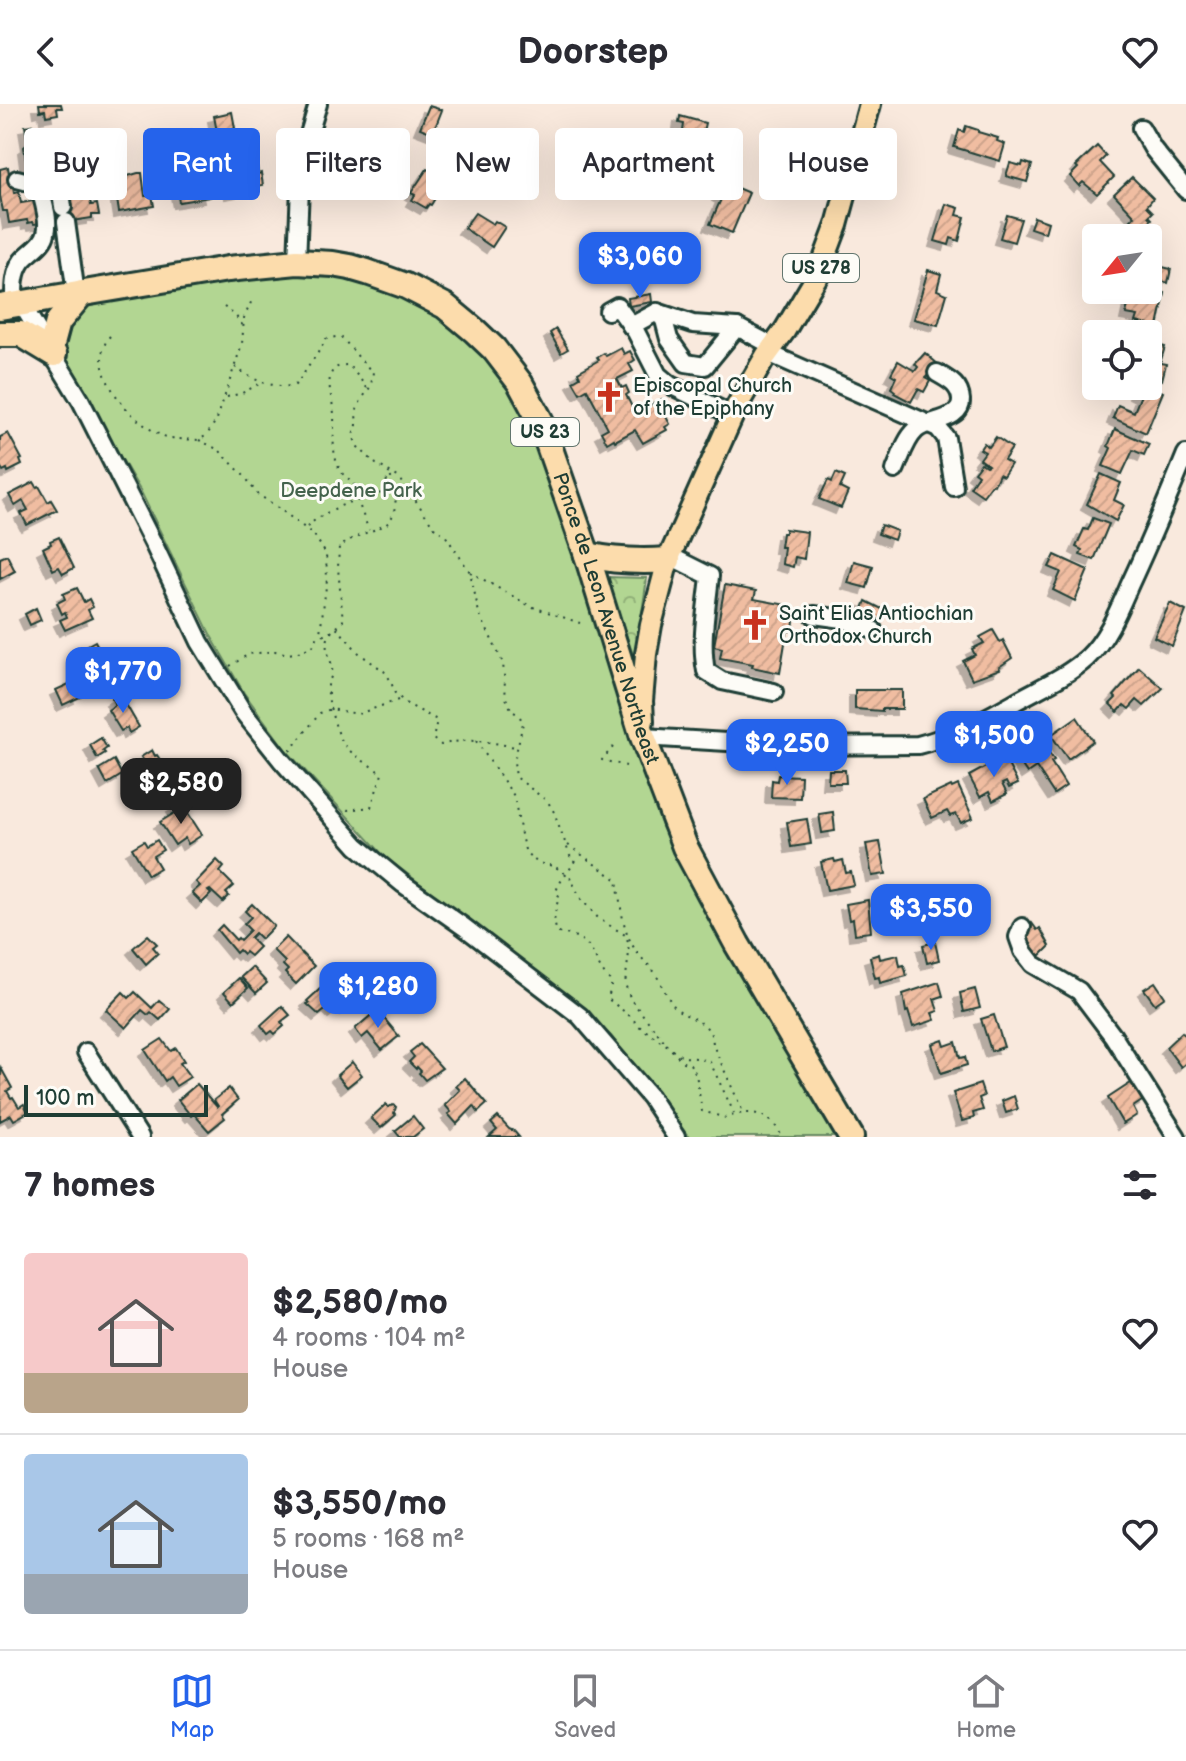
<!DOCTYPE html>
<html lang="en">
<head>
<meta charset="utf-8">
<style>
	body { margin:0; font-family:"Balsamiq Sans",sans-serif; background:#f2f2f3; color:#2b2b33; height:100vh; display:flex; flex-direction:column; font-size:30px; white-space:nowrap }
	* { box-sizing:border-box; margin:0 }
	p { font-size:26px; color:#7c7c81 }
	.icon { flex:none; width:44px; height:44px; fill:none; stroke:currentColor; stroke-width:2; stroke-linecap:round; stroke-linejoin:round }
	.map { position:relative; height:1033px; overflow:hidden }
	.panel { display:flex; flex-direction:column; background:#fff; flex:1 }
	.panel>* { flex:none }
	.top-card { position:absolute; left:24px; top:24px; width:1138px; height:72px; display:flex; gap:16px }
	.needle { width:52px; rotate:240deg }
	.controls { position:absolute; left:1082px; top:120px; display:grid; gap:16px }
	.controls a { display:grid; place-items:center; width:80px; height:80px; border-radius:8px; background:#fff; box-shadow:0 8px 32px #0002; font-size:40px }
	.scale { position:absolute; left:24px; bottom:20px; width:184px; box-sizing:border-box; padding-left:8px; border:4px solid #1f3d34; border-top:0; font-size:22px; line-height:28px; white-space:nowrap; color:#1f3d34; -webkit-text-stroke:6px #fdfcf7; paint-order:stroke }
	.price { position:absolute; translate:-50% -68px; padding:0 18px; border-radius:16px; background:#2563eb; color:#fff; font-size:26px; line-height:52px; filter:drop-shadow(0 2px 4px #0008) }
	.price::after { content:''; position:absolute; left:50%; top:48px; width:24px; height:18px; margin-left:-12px; background:inherit; clip-path:polygon(0 0,100% 0,50% 100%) }
	.price.on { background:#222; color:#fff }
	ul { padding:0; list-style:none }
	li { display:flex; align-items:center; gap:24px; height:200px; padding:0 24px }
	li+li { border-top:2px solid #e1e1e2 }
	li span { display:grid; place-items:center; flex:none; width:224px; height:160px; border-radius:8px; color:#555 }
	li>.icon { margin-inline-start:auto }
	span .icon { width:96px; height:96px; fill:#fffc; stroke-width:1 }
	li b { font-size:34px }
	h2 { display:flex; justify-content:space-between; align-items:center; height:96px; padding:0 24px; font-size:34px }
	.tag { padding:0 28px; border-radius:8px; background:#fff; box-shadow:0 8px 32px #0002; font-size:28px; line-height:72px }
	.tag.on { background:#2563eb; color:#fff }
	header { display:flex; justify-content:space-between; align-items:center; height:104px; padding:0 24px; background:#fff; font-size:36px; font-weight:600 }
	.dock { display:flex; justify-content:space-around; align-items:center; height:112px; border-top:2px solid #e1e1e2; background:#fff; font-size:22px; color:#7c7c81 }
	.dock a { display:grid; justify-items:center; gap:4px }
	.dock .on { color:#2563eb }
	.map>svg:first-child { display:block }
	.forest { fill:url(#forest-crowns); stroke:#688a63; stroke-width:2 }
	.green { fill:#b2d692; stroke:#688a63; stroke-width:2 }
	.building { fill:url(#building-hatch); stroke:#1f3d34; stroke-width:2; filter:url(#shadow) }
	.lines { fill:none; stroke-linecap:round; stroke-linejoin:round }
	.minor-casing { stroke:#1f3d34; stroke-width:22 }
	.major-casing { stroke:#1f3d34; stroke-width:26 }
	.highway-casing { stroke:#1f3d34; stroke-width:30 }
	.path { stroke:#1f3d34; stroke-width:2; stroke-dasharray:2 6; stroke-linecap:butt }
	.minor { stroke:#fdfcf7; stroke-width:16 }
	.major { stroke:#fcdcac; stroke-width:20 }
	.highway { stroke:#fcdcac; stroke-width:24 }
	.labels { text-anchor:middle; dominant-baseline:central; stroke-width:6; stroke-linejoin:round; paint-order:stroke }
	.shield { fill:#fdfcf7; stroke:#62766e; stroke-width:2 }
	.shield-label { font-size:18px; font-weight:bold; fill:#1f3d34 }
	.poi-label { font-size:20px; fill:#1f3d34; stroke:#fdfcf7; text-anchor:start }
	.park-label { font-size:20px; fill:#44634c; stroke:#fdfcf7 }
	.street-label { font-size:20px; fill:#1f3d34; stroke:#fdfcf7 }
</style>
</head>
<body>
<header><svg class="icon" aria-label="back" viewBox="0 0 24 24"><path d="M15 5l-7 7 7 7"/></svg>Doorstep<svg class="icon" aria-label="heart" viewBox="0 0 24 24"><path d="M12 20l-8-8c-3-5 5-10 8-4 3-6 11-1 8 4z"/></svg></header>
<div class="map">
<svg width="1186" height="1033" viewBox="0 0 1186 1033">
	<defs>
		<pattern id="forest-crowns" width="20" height="18" patternUnits="userSpaceOnUse" patternTransform="scale(2)"><rect width="20" height="18" fill="#b2d692"/><path d="M2 6a3 3 0 1 1 6 0M12 15a3 3 0 1 1 6 0" fill="none" stroke="#90af78"/></pattern>
		<pattern id="building-hatch" width="6" height="6" patternUnits="userSpaceOnUse" patternTransform="scale(2)"><rect width="6" height="6" fill="#f0bda1"/><path d="M-1 1l2-2M0 6l6-6M5 7l2-2" fill="none" stroke="#cda38b"/></pattern>
		<filter id="shadow"><feDropShadow dx="-6" dy="6" stdDeviation="0" flood-color="#0004"/></filter>
	</defs>
	<rect width="100%" height="100%" fill="#f9e9dd"/>
	<filter id="ink" filterUnits="userSpaceOnUse"><feTurbulence type="fractalNoise" baseFrequency=".0125" numOctaves="2"/><feDisplacementMap in="SourceGraphic" scale="16" xChannelSelector="R" yChannelSelector="G"/><feConvolveMatrix kernelMatrix="1 2 1 2 8 2 1 2 1" color-interpolation-filters="sRGB"/></filter>
	<g filter="url(#ink)">
		<!-- forest -->
		<path class="forest" d="M607,473L647,474L635,557Z"/>
		<!-- green -->
		<path class="green" d="M260,170H331L411,193L448,215L481,247L503,272L521,301L544,359L662,723C713,830 779,931 840,1033H689L611,932L562,887L385,753L286,646L244,589L211,532L141,388L57,244V233L82,203Z"/>
		<!-- building -->
		<g class="building">
			<path d="M39,0H61L62,4H57L58,10L46,12L45,6L40,7Z"/>
			<path d="M429,2L442,6L433,29L420,24Z"/>
			<path d="M232,8L235,24L217,28L214,12Z"/>
			<path d="M680,12L705,19L702,32L683,27L684,20L679,19Z"/>
			<path d="M32,21L38,62L27,64L24,43L28,40L25,22Z"/>
			<path d="M966,22L978,26V28L998,34L997,37L1005,40L1000,57L954,43L959,26L964,28Z"/>
			<path d="M191,26L195,47L182,50L178,29Z"/>
			<path d="M1097,42L1106,52L1100,58L1114,73L1097,90L1083,78L1079,82L1070,72L1078,64L1076,62Z"/>
			<path d="M512,58L522,64L512,82L502,75Z"/>
			<path d="M1023,58L1032,61L1027,78L1006,72L1010,59L1022,62Z"/>
			<path d="M358,60L378,67L377,70L386,73L383,85L367,80L365,86L337,78L341,62L356,67Z"/>
			<path d="M257,62L258,70L261,69L263,81L242,84L243,87L231,89L228,67Z"/>
			<path d="M8,63L11,84H13L14,89L19,88L21,99L39,96L42,119L34,120L33,118L28,119L27,116L9,119L7,107H3L0,92V65Z"/>
			<path d="M427,65L446,76L431,101L429,100L426,104L412,96L415,91L411,89Z"/>
			<path d="M138,69H142L145,92L152,91L154,102L119,108L114,76Z"/>
			<path d="M1132,73L1153,94L1147,102L1153,108L1149,112L1152,115L1140,126L1131,116L1135,112L1114,90Z"/>
			<path d="M191,74L192,78L207,76L210,93L179,98L175,77Z"/>
			<path d="M723,78L749,89L732,129L710,120L722,93L718,91Z"/>
			<path d="M86,80L91,101L97,100L99,111H92V114L72,117L62,115L61,105L66,83Z"/>
			<path d="M946,100L959,104L957,111L965,113L959,137L951,134L949,141L935,137Z"/>
			<path d="M475,109L493,120L495,117L505,123L492,143L464,124Z"/>
			<path d="M1007,111L1021,115L1014,138L1000,134Z"/>
			<path d="M1034,113L1048,118L1045,129L1030,124Z"/>
			<path d="M1148,142L1162,145L1158,162L1171,165L1168,179L1148,173Z"/>
			<path d="M928,166L941,170L937,186L947,190L938,221L914,215Z"/>
			<path d="M1148,185L1165,189L1158,223L1136,218L1138,212L1126,210L1129,196L1139,199L1143,186Z"/>
			<path d="M651,190L652,198L629,202L628,194Z"/>
			<path d="M556,225L568,245L561,249L550,229Z"/>
			<path d="M1148,239L1165,243L1160,259L1166,260L1162,276L1148,272Z"/>
			<path d="M621,244L624,250L630,247L635,256L629,260L633,267L617,275L622,284L626,282L629,289L626,291L635,309L662,295L668,306L664,309L670,320L665,323L667,326L643,339L635,326L615,337L614,335L607,339L601,328L608,324L587,285L580,289L573,277L580,273L578,268L599,256L597,253L604,249L606,252Z"/>
			<path d="M925,249L939,261L925,274L930,277L924,288L918,285L911,298L894,289L895,287L891,284L896,273L891,270L898,257L915,267L918,263L915,260Z"/>
			<path d="M1148,281L1163,288L1146,329L1113,314L1118,301L1134,308L1141,291L1135,288L1138,282Z"/>
			<path d="M1115,325L1149,340L1144,351L1133,346L1122,370L1103,362L1111,344L1108,342Z"/>
			<path d="M8,329L22,355L20,356L22,361L8,368L7,365L3,367L0,362V333Z"/>
			<path d="M996,333L1012,344L1004,356L1011,360L1003,372L999,370L994,381L992,380L983,392L970,383L978,371L974,368L981,359L986,362L988,361L980,355L985,348L980,345L984,339L989,343Z"/>
			<path d="M836,369L845,373L840,384L848,388L841,404L819,395L828,376L832,378Z"/>
			<path d="M1101,370L1121,379L1114,396L1124,401L1116,417L1087,400Z"/>
			<path d="M34,378L37,383L39,382L48,398L51,396L57,406L27,421L21,409L28,406L23,397L15,402L9,391Z"/>
			<path d="M1093,414L1109,420L1094,456L1080,451L1082,446L1076,443L1084,425L1088,426Z"/>
			<path d="M881,421L897,427L894,436L878,430Z"/>
			<path d="M785,425L807,428L804,455L795,453L793,463L782,460L784,443H780L782,429H785Z"/>
			<path d="M59,433L74,464L63,470L59,463L53,466L43,444L51,440L50,437Z"/>
			<path d="M7,451L15,467L0,475V454Z"/>
			<path d="M1055,451L1088,466L1075,497L1053,486L1061,468L1049,463Z"/>
			<path d="M854,457L873,462L867,484L848,479Z"/>
			<path d="M725,481L756,487L754,495L792,502L790,514L794,516L793,527H787L780,569L752,563L753,560L720,554L722,544L714,542Z"/>
			<path d="M77,484L84,498L89,495L93,503L88,506L92,514L65,526L60,516L67,513L65,508L62,510L57,499L65,495L63,490Z"/>
			<path d="M866,497L886,507L881,517L862,507Z"/>
			<path d="M1170,499L1186,507L1172,542L1154,533Z"/>
			<path d="M36,504L41,516L30,521L25,510Z"/>
			<path d="M993,526L1000,538L1003,536L1012,554L999,563L1000,565L972,575L963,557L975,551L972,545L984,539L980,533Z"/>
			<path d="M95,537L111,566L102,571L100,567L93,571L82,550L90,545L88,541Z"/>
			<path d="M1139,563L1163,584L1144,602L1137,596L1129,605L1124,601L1118,608L1110,600L1116,594L1114,592Z"/>
			<path d="M73,578L80,593L63,601L56,586Z"/>
			<path d="M855,586H902V605H882V607L855,605Z"/>
			<path d="M120,590L139,623L129,629L127,624L121,627L108,606L115,601L112,595Z"/>
			<path d="M1077,613L1093,637L1068,655L1051,631Z"/>
			<path d="M1035,628L1054,656L1051,658L1066,682L1054,690L1036,663L1027,669L1019,657L1032,648L1024,636Z"/>
			<path d="M101,634L107,644L103,647L105,649L97,654L90,641Z"/>
			<path d="M152,646L155,652L157,651L161,657L162,656L173,673L162,680L164,684L143,697L133,680L145,672L139,662L145,658L141,653Z"/>
			<path d="M1004,653L1018,680L1009,684L1006,678L1002,680L1007,690L993,697L989,688L980,693L969,672Z"/>
			<path d="M114,656L122,671L107,680L99,665Z"/>
			<path d="M829,666H845L846,679H828Z"/>
			<path d="M778,671L801,672L800,694L771,693L772,676L777,677Z"/>
			<path d="M958,681L973,714L961,719L956,710L950,712L947,707L932,714L923,695L951,682L952,684Z"/>
			<path d="M181,698L202,731L188,740L185,734L175,741L160,718L176,708L173,703Z"/>
			<path d="M833,708L835,727L822,729L819,710Z"/>
			<path d="M807,715L811,740L791,743L787,718Z"/>
			<path d="M157,736L163,746L153,752L160,764L148,771L132,744L144,737L147,742Z"/>
			<path d="M880,738L886,770L872,772L866,740Z"/>
			<path d="M834,755L835,758L843,756L846,769L851,768L854,781L827,786L821,758Z"/>
			<path d="M217,756L224,763L220,768L234,782L226,789L229,792L223,798L210,786L208,787L211,790L202,799L192,789L200,782L196,778Z"/>
			<path d="M868,796L871,828L855,830L853,815L849,816L846,800Z"/>
			<path d="M252,800L274,822L261,835L255,829L250,834L259,843L250,852L245,848L243,850L239,846L236,849L217,826L222,821L236,836L238,834L240,836L250,826L244,820L251,813L245,807Z"/>
			<path d="M1032,819L1037,826L1040,824L1050,842L1040,852L1039,850L1034,853L1023,834L1030,830L1025,823Z"/>
			<path d="M148,831L157,840L153,843L158,849L146,860L133,844Z"/>
			<path d="M286,833L314,862L296,880L285,869L288,866L283,861L285,858L273,846Z"/>
			<path d="M935,838L939,856L927,859L923,841Z"/>
			<path d="M879,850L880,855L898,851L900,862L904,861L907,872L880,879L879,873L875,874L870,853Z"/>
			<path d="M252,863L267,879L256,889L241,873Z"/>
			<path d="M239,874L248,884L233,898L224,888Z"/>
			<path d="M331,875L333,878L335,877L352,899L346,905L343,901L334,908L329,903L319,911L307,900L309,899L307,897L320,885L322,887L328,882L326,879Z"/>
			<path d="M939,878L943,892L934,895L938,907L932,909L935,916L913,923L908,907L906,908L903,890Z"/>
			<path d="M1155,878L1165,893L1155,900L1144,885Z"/>
			<path d="M975,885L980,904L964,908L960,889Z"/>
			<path d="M123,888L129,894L135,888L152,904L159,896L170,905L160,916L151,908L148,911L142,906L126,924L106,906Z"/>
			<path d="M282,902L290,911L281,918L284,922L275,930L272,927L268,930L261,921Z"/>
			<path d="M377,906L399,932L382,946L368,929L362,934L355,925Z"/>
			<path d="M994,911L1004,943L991,947L981,915Z"/>
			<path d="M1182,928L1186,933V959L1181,963L1166,943Z"/>
			<path d="M162,935L171,947L176,944L184,957L180,959L190,973L176,982L170,973L165,977L145,946Z"/>
			<path d="M943,936L945,942L956,938L960,954L965,953L967,961L941,969L932,940Z"/>
			<path d="M420,940L442,964L425,976L419,969L421,967L417,963L416,965L409,958L414,953L410,948Z"/>
			<path d="M352,958L362,971L347,983L337,971Z"/>
			<path d="M1,964L12,984L7,987L11,994L13,993L19,1003L24,1000L28,1008L14,1016L11,1011L0,1017Z"/>
			<path d="M465,974L487,1000L478,1008L474,1002L457,1020L448,1010L451,1008L445,1001L460,986L456,982Z"/>
			<path d="M1134,977L1145,995L1133,1003L1137,1011L1123,1020L1108,994Z"/>
			<path d="M197,980L217,1003L218,1002L214,996L229,984L238,996L222,1010L225,1014L209,1027L194,1010L191,1012L178,996Z"/>
			<path d="M980,980L984,992L979,994L983,1006L973,1009L974,1014L962,1017L953,989Z"/>
			<path d="M1014,992L1018,1005L1006,1009L1002,997Z"/>
			<path d="M386,1000L388,1003L393,1001L396,1003L394,1009L396,1011L381,1024L371,1014Z"/>
			<path d="M413,1012L423,1025L413,1033H400L395,1027Z"/>
			<path d="M498,1013L509,1025L514,1027L519,1033H489L497,1026L491,1019Z"/>
		</g>
		<g class="lines">
			<defs>
				<g id="minor">
					<path d="M1141,24L1153,45L1186,86"/>
					<path d="M55,47L63,103"/>
					<path d="M66,118L76,190"/>
					<path d="M297,158L301,57L318,0"/>
					<path d="M21,199L81,297L154,441L200,538L243,608L282,657L357,742L403,780L464,823L580,912L650,993L676,1033"/>
					<path d="M14,200C14,185 13,170 22,157C29,148 44,141 46,129C50,116 43,97 40,85L32,79L17,75"/>
					<path d="M608,207L617,202L636,228L658,271L670,281L732,311"/>
					<path d="M657,208L693,220L737,223"/>
					<path d="M631,222L657,208L664,216L669,235L686,259L705,262L737,223L773,242"/>
					<path d="M768,249L938,324L946,334L954,383"/>
					<path d="M895,366C901,353 905,336 916,326C928,315 962,317 961,296C960,281 949,276 937,269"/>
					<path d="M670,452L710,472C707,503 700,536 706,567L722,577L774,588"/>
					<path d="M814,511L843,515L873,526"/>
					<path d="M643,633L792,642L918,641C951,633 983,616 1013,599C1037,585 1066,573 1087,554C1107,535 1119,505 1130,480C1150,437 1168,394 1186,350"/>
					<path d="M1022,823L1018,833L1023,847L1033,860L1079,887L1113,932L1177,1033"/>
					<path d="M86,948L140,1033"/>
				</g>
				<path id="major" d="M643,617L642,597L646,550L651,521L668,456L737,302L766,252L785,226L819,169L837,121L870,0"/>
				<g id="highway">
					<path id="s1" d="M0,203L228,165L297,158L333,160L350,163L367,168L406,182L445,202L475,227L494,245L520,279L540,316L587,451L643,633L685,743L737,840L851,1033"/>
					<path d="M0,230H21L54,250"/>
					<path d="M51,244L58,218L82,189"/>
					<path d="M587,451C614,457 640,458 668,456"/>
				</g>
			</defs>
			<!-- minor casing -->
			<use href="#minor" class="minor-casing"/>
			<!-- major casing -->
			<use href="#major" class="major-casing"/>
			<!-- highway casing -->
			<use href="#highway" class="highway-casing"/>
			<!-- path -->
			<g class="path">
				<path d="M224,203L235,211L243,222"/>
				<path d="M110,232C83,264 131,318 161,331C172,336 187,335 199,336L207,331L217,315L242,240L244,214L253,194"/>
				<path d="M235,263C252,276 272,284 294,282C302,274 304,268 311,259C316,251 321,245 326,235L340,232C352,244 360,257 373,268L371,282C368,286 358,300 357,306C354,317 361,317 353,332L358,343L376,360L398,373L405,381L434,423L445,431L470,468L479,509L503,559L506,594L512,607L519,611L523,619L514,658L516,673L548,698L554,708L570,752L575,756C570,768 559,776 556,788L559,792C556,806 551,816 558,829C600,833 589,859 612,878L608,895L630,912L639,922L668,942L683,958L690,960L696,970L702,1007L726,1014C750,1004 771,1008 782,1033"/>
				<path d="M367,284L349,261C318,260 333,294 334,310C335,331 330,346 340,366C343,372 349,374 353,379C356,384 356,391 358,397C361,406 365,417 369,426"/>
				<path d="M227,293L242,289L261,279"/>
				<path d="M199,336L219,346L246,374L257,390L276,402L314,431L326,450L327,475L320,529L326,531L336,524L339,526L360,550L384,567L391,577L394,588L405,599L437,616L433,635L441,641C466,633 490,638 515,643"/>
				<path d="M307,423C323,407 360,392 383,389L389,369"/>
				<path d="M470,468L530,502L580,519"/>
				<path d="M337,523L343,517L338,464L339,443L353,434L386,421L392,413L396,400L390,369"/>
				<path d="M332,527C319,546 334,552 332,570C331,574 328,578 328,582C326,596 337,632 346,643C355,653 371,661 382,670L371,703L348,706L344,704"/>
				<path d="M230,562L249,550L275,547L289,550L298,548L313,542L319,530"/>
				<path d="M476,637L514,692L522,736L526,749L538,759L554,762L570,773L581,795L599,815L627,832L629,849L625,880L631,896L665,938"/>
				<path d="M613,643L602,656L626,662"/>
				<path d="M290,647L320,609L331,605L358,610L401,595"/>
				<path d="M568,741L617,776C621,802 622,831 640,852C644,857 649,861 653,866C661,877 666,894 676,904C688,916 712,915 713,941L743,1008"/>
				<path d="M672,946L683,953L697,954L710,958L734,1009"/>
			</g>
			<!-- minor -->
			<use href="#minor" class="minor"/>
			<!-- major -->
			<use href="#major" class="major"/>
			<!-- highway -->
			<use href="#highway" class="highway"/>
		</g>
	</g>
	<!-- icons -->
	<defs>
		<symbol id="church-bare" viewBox="-9 -9 18 18"><path d="M-1.2-6h2.4v3.5h3.3v2.4h-3.3V6h-2.4V-.1h-3.3v-2.4h3.3Z" fill="#c8321e" stroke="#fdfcf7" stroke-width="2.5" paint-order="stroke"/></symbol>
	</defs>
	<g fill-rule="evenodd">
		<use href="#church-bare" x="587" y="271" width="44" height="44"/>
		<use href="#church-bare" x="733" y="499" width="44" height="44"/>
	</g>
	<g class="labels">
		<!-- shield labels -->
		<g class="shield">
			<rect x="783" y="150" width="76" height="28" rx="6"/>
			<rect x="511" y="314" width="68" height="28" rx="6"/>
		</g>
		<g class="shield-label">
			<text x="821" y="164">US 278</text>
			<text x="545" y="328">US 23</text>
		</g>
		<!-- poi labels -->
		<g class="poi-label">
			<text x="633" y="282">Episcopal Church<tspan x="633" dy="23">of the Epiphany</tspan></text>
			<text x="779" y="510">Saint Elias Antiochian<tspan x="779" dy="23">Orthodox Church</tspan></text>
		</g>
		<!-- park labels -->
		<g class="park-label">
			<text x="351" y="387">Deepdene Park</text>
		</g>
		<!-- street labels -->
		<g class="street-label">
			<text stroke="none"><textPath href="#s1" startOffset="816">Ponce de Leon Avenue Northeast</textPath></text>
		</g>
	</g>
</svg>
<div class="controls">
<a><svg class="needle" viewBox="-14 -14 28 28"><path d="M0-13l5 13h-10z" fill="#e53935"/><path d="M0 13l5-13h-10z" fill="#7c7c81"/></svg></a>
<a><svg class="icon" aria-label="locate" viewBox="0 0 24 24"><circle cx="12" cy="12" r="6"/><path d="M12 2v4M12 18v4M2 12h4M18 12h4"/></svg></a>
</div>
<div class="scale">100 m</div>
<b class="price" style="left:640px;top:196px">$3,060</b>
<b class="price" style="left:123px;top:611px">$1,770</b>
<b class="price" style="left:994px;top:675px">$1,500</b>
<b class="price" style="left:787px;top:683px">$2,250</b>
<b class="price on" style="left:181px;top:722px">$2,580</b>
<b class="price" style="left:931px;top:848px">$3,550</b>
<b class="price" style="left:378px;top:926px">$1,280</b>
<div class="top-card">
<a class="tag">Buy</a>
<a class="tag on">Rent</a>
<a class="tag">Filters</a>
<a class="tag">New</a>
<a class="tag">Apartment</a>
<a class="tag">House</a>
</div>
</div>
<section class="panel">
<h2>7 homes<svg class="icon" aria-label="filters" viewBox="0 0 24 24"><path d="M4 7h16M4 17h16"/><circle cx="9" cy="7" r="2"/><circle cx="15" cy="17" r="2"/></svg></h2>
<ul>
<li><span style="background:linear-gradient(#f6c9c9 75%,#b9a48a 0)"><svg class="icon" aria-label="home" viewBox="0 0 24 24"><path d="M3 11l9-7 9 7M6 9v11h12V9"/></svg></span><div><b>$2,580/mo</b><p>4 rooms · 104 m²</p><p>House</p></div><svg class="icon" aria-label="heart" viewBox="0 0 24 24"><path d="M12 20l-8-8c-3-5 5-10 8-4 3-6 11-1 8 4z"/></svg></li>
<li><span style="background:linear-gradient(#a9c7e8 75%,#9aa5b1 0)"><svg class="icon" aria-label="home" viewBox="0 0 24 24"><path d="M3 11l9-7 9 7M6 9v11h12V9"/></svg></span><div><b>$3,550/mo</b><p>5 rooms · 168 m²</p><p>House</p></div><svg class="icon" aria-label="heart" viewBox="0 0 24 24"><path d="M12 20l-8-8c-3-5 5-10 8-4 3-6 11-1 8 4z"/></svg></li>
</ul>
</section>
<nav class="dock">
<a class="on"><svg class="icon" aria-label="map" viewBox="0 0 24 24"><path d="M3 6l6-2 6 2 6-2v14l-6 2-6-2-6 2zM9 4v14M15 6v14"/></svg>Map</a>
<a><svg class="icon" aria-label="saved" viewBox="0 0 24 24"><path d="M7 4h10v16l-5-4-5 4z"/></svg>Saved</a>
<a><svg class="icon" aria-label="home" viewBox="0 0 24 24"><path d="M3 11l9-7 9 7M6 9v11h12V9"/></svg>Home</a>
</nav>
</body>
</html>
